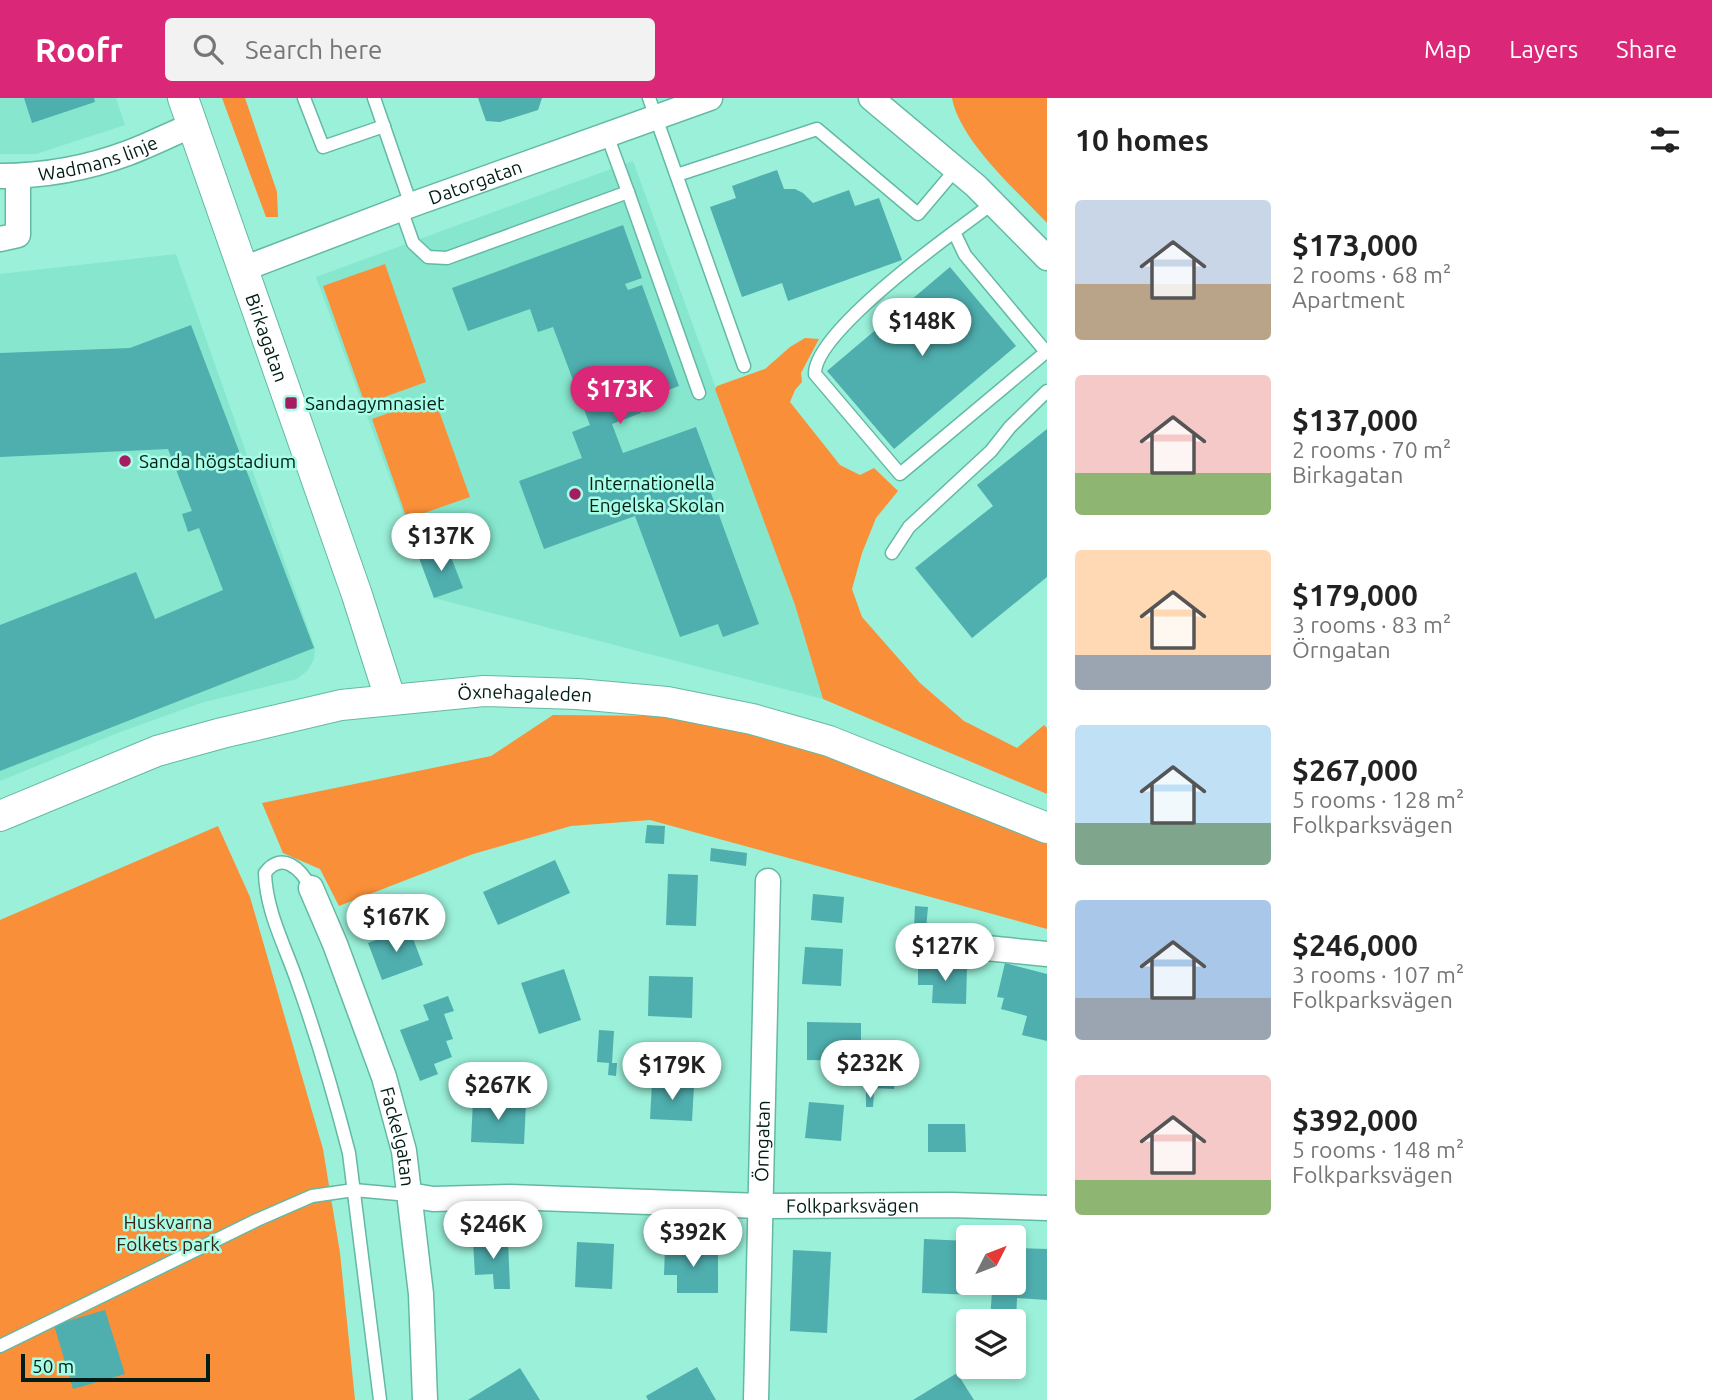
<!DOCTYPE html>
<html lang="en">
<head>
<meta charset="utf-8">
<style>
	body { margin:0; font-family:Ubuntu,sans-serif; background:#f2f2f2; color:#222; height:100vh; display:flex; flex-direction:column; font-size:26px; white-space:nowrap }
	* { box-sizing:border-box; margin:0 }
	p { font-size:23px; color:#767676 }
	.icon { flex:none; width:38px; height:38px; fill:none; stroke:currentColor; stroke-width:2; stroke-linecap:round; stroke-linejoin:round }
	.map { position:relative; flex:1; overflow:hidden }
	.details { display:flex; flex-direction:column; background:#fff; width:665px }
	.details>* { flex:none }
	.needle { width:46px; rotate:48deg }
	.buttons { position:absolute; left:956px; top:1127px; display:grid; gap:14px }
	.buttons a { display:grid; place-items:center; width:70px; height:70px; border-radius:7px; background:#fff; box-shadow:0 4px 10px #0003; font-size:35px }
	.scale { position:absolute; left:21px; bottom:18px; width:189px; box-sizing:border-box; padding-left:7px; border:4px solid #021d17; border-top:0; font-size:19px; line-height:24px; white-space:nowrap; color:#021d17; -webkit-text-stroke:5px #a7fde6; paint-order:stroke }
	.price { position:absolute; translate:-50% -60px; padding:0 16px; border-radius:24px; background:#fff; color:#222; font-size:23px; line-height:46px; filter:drop-shadow(0 2px 4px #0008) }
	.price::after { content:''; position:absolute; left:50%; top:42px; width:21px; height:16px; margin-left:-10px; background:inherit; clip-path:polygon(0 0,100% 0,50% 100%) }
	.price.current { background:#db2777; color:#fff }
	ul { padding:0; list-style:none }
	li { display:flex; align-items:center; gap:21px; height:175px; padding:0 28px }
	li span { display:grid; place-items:center; flex:none; width:196px; height:140px; border-radius:7px; color:#555 }
	li>.icon { margin-inline-start:auto }
	span .icon { width:84px; height:84px; fill:#fffc; stroke-width:1 }
	li b { font-size:30px }
	h2 { display:flex; justify-content:space-between; align-items:center; height:84px; padding:0 28px; font-size:30px }
	header { display:flex; align-items:center; gap:42px; box-sizing:border-box; height:98px; padding:0 35px; background:#db2777; color:#fff }
	header strong { font-size:33px }
	nav { display:flex; gap:38px; margin-inline-start:auto; font-size:24px }
	.search { width:490px; height:63px; background:#f2f2f2; display:flex; align-items:center; gap:18px; box-sizing:border-box; padding:0 24px; border-radius:7px; color:#767676; font-size:26px }
	main { display:flex; flex:1; min-height:0 }
	.map>svg:first-child { display:block }
	.built { fill:#86e7ce }
	.green { fill:#f98f38 }
	.building { fill:#4faeae }
	.lines { fill:none; stroke-linecap:round; stroke-linejoin:round }
	.service-casing { stroke:#64b9a4; stroke-width:15 }
	.minor-casing { stroke:#64b9a4; stroke-width:27 }
	.tertiary-casing { stroke:#64b9a4; stroke-width:32 }
	.service { stroke:#fff; stroke-width:12 }
	.minor { stroke:#fff; stroke-width:24 }
	.tertiary { stroke:#fff; stroke-width:30 }
	.poi-dot { fill:#a61c63; stroke:#a7fde6; stroke-width:2.5 }
	.labels { text-anchor:middle; dominant-baseline:central; stroke-width:5; stroke-linejoin:round; paint-order:stroke }
	.street-label { font-size:19px; fill:#021d17; stroke:#a7fde6 }
	.poi-label { font-size:19px; fill:#021d17; stroke:#a7fde6; text-anchor:start }
	.park-label { font-size:19px; fill:#392517; stroke:#a7fde6 }
</style>
</head>
<body>
<header>
<strong>Roofr</strong>
<div class="search"><svg class="icon" aria-label="search" viewBox="0 0 24 24"><circle cx="10" cy="10" r="6"/><path d="M15 15l6 6"/></svg>Search here</div>
<nav><a>Map</a><a>Layers</a><a>Share</a></nav>
</header>
<main>
<div class="map">
<svg width="1047" height="1302" viewBox="0 0 1047 1302">
	<rect width="100%" height="100%" fill="#9af0d9"/>
	<!-- built -->
	<g class="built">
		<path d="M0,0H116L125,27L36,56H0Z"/>
		<path d="M633,63L795,507L823,601L434,500L316,179Z"/>
		<path d="M176,156L315,550L314,561L308,572L297,581L201,605L120,634L0,683V176Z"/>
	</g>
	<!-- green -->
	<g class="green">
		<path d="M222,0H245L277,94L278,119H266Z"/>
		<path d="M952,0H1047V125C1017,93 960,43 952,0Z"/>
		<path d="M385,166L426,284L365,306L323,188Z"/>
		<path d="M805,240L819,241L801,275L802,284L795,292L790,304L840,367L860,377L874,370L898,393L876,420L862,455L852,491L862,519L920,585L964,623L1017,650L1044,627L1047,630V696L823,601L795,507L715,291L717,288L765,271L790,249Z"/>
		<path d="M434,299L470,399L407,421L372,321Z"/>
		<path d="M553,617L672,618L751,632L892,679L1047,745V831L650,722L571,728L473,756L339,808L320,771L283,755L262,705L491,658Z"/>
		<path d="M218,728L250,799L323,1051L340,1155L355,1302H0V822Z"/>
	</g>
	<!-- building -->
	<g class="building">
		<path d="M24,0H94L95,4L32,25Z"/>
		<path d="M478,0H542L538,12L500,24L486,23Z"/>
		<path d="M777,72L784,91H795L803,95L813,105L849,92L855,108L879,100L902,162L788,203L782,185L742,199L710,109L736,100L732,88Z"/>
		<path d="M623,127L642,180L625,186L628,192L642,187L679,288L637,304L641,315L612,326L623,355L696,329L716,383L708,387L759,526L723,539L718,526L680,539L635,418L544,451L519,383L582,360L572,334L590,327L553,229L538,234L530,211L468,233L452,190Z"/>
		<path d="M950,169L1016,248L894,351L827,273Z"/>
		<path d="M191,227L314,550L0,673V527L136,474L155,521L223,492L199,430L188,434L182,416L192,413L168,351L0,359V255L130,250Z"/>
		<path d="M1047,331V479L972,540L915,470L993,408L977,387Z"/>
		<path d="M447,449L463,490L434,500L419,460Z"/>
		<path d="M647,727L665,728L664,746L645,745Z"/>
		<path d="M711,750L747,755L746,768L710,763Z"/>
		<path d="M555,762L570,795L498,827L483,794Z"/>
		<path d="M668,776L698,777L696,828L666,827Z"/>
		<path d="M813,796L844,799L842,825L811,822Z"/>
		<path d="M422,803L428,818L407,827L401,812Z"/>
		<path d="M915,808L928,809L926,831L914,830Z"/>
		<path d="M409,830L423,867L382,882L368,845Z"/>
		<path d="M805,849L843,851L841,888L802,886Z"/>
		<path d="M1005,865L1047,876V943L1022,937L1027,918L1001,911L1004,900L997,899Z"/>
		<path d="M918,866L967,868L966,906L932,905L933,887H918Z"/>
		<path d="M564,871L581,922L539,936L521,885Z"/>
		<path d="M649,878L693,879L692,920L648,918Z"/>
		<path d="M448,898L454,913L444,916L453,941L446,943L452,959L434,966L438,976L420,983L400,932L429,922L423,907Z"/>
		<path d="M807,924L861,925V963L807,962Z"/>
		<path d="M599,932L614,933L612,965H617L616,978L608,977L609,965L597,964Z"/>
		<path d="M874,976L895,977L894,991L873,990Z"/>
		<path d="M652,985L694,988L692,1023L650,1021Z"/>
		<path d="M866,994L874,995L873,1009H866Z"/>
		<path d="M473,1002L526,1005L524,1046L471,1044Z"/>
		<path d="M809,1004L844,1007L841,1043L805,1040Z"/>
		<path d="M928,1026H965L966,1054H928Z"/>
		<path d="M924,1141L968,1143V1185H976V1197L922,1195Z"/>
		<path d="M508,1142L510,1191H494L493,1176L475,1177L473,1143Z"/>
		<path d="M577,1144L614,1146L612,1191L575,1189Z"/>
		<path d="M665,1150L718,1151V1195H677V1177H664Z"/>
		<path d="M1016,1150L1047,1151V1202L1017,1200L1016,1223H990L992,1193L1014,1194Z"/>
		<path d="M793,1152L831,1154L827,1235L790,1233Z"/>
		<path d="M105,1212L125,1276L73,1291L54,1227Z"/>
		<path d="M697,1269L716,1302H648L646,1298Z"/>
		<path d="M520,1270L540,1302H468Z"/>
		<path d="M957,1275L974,1302H913Z"/>
	</g>
	<g class="lines">
		<defs>
			<g id="service">
				<path d="M304,0L323,49L384,28"/>
				<path d="M374,0L411,107"/>
				<path d="M649,0L744,268"/>
				<path d="M677,77L817,31L918,116L956,71"/>
				<path d="M628,94L699,295"/>
				<path d="M401,111L413,145L428,159L447,160L628,94L607,37"/>
				<path d="M954,134C923,157 814,239 815,276L900,376L1046,254L965,157L954,134L993,105"/>
				<path d="M892,455L909,429L991,353L1010,329L1047,293"/>
				<path d="M311,790C301,771 282,752 265,775C266,813 285,848 297,883C317,939 334,997 349,1055L380,1302"/>
				<path d="M0,1248L257,1122L312,1098L354,1092L409,1097"/>
			</g>
			<g id="minor">
				<path d="M871,0L976,88L1047,160"/>
				<path id="s1" d="M0,78C42,78 88,70 128,55C150,47 171,36 193,27"/>
				<path d="M0,141L18,137V78"/>
				<path id="s2" d="M243,171L411,107L710,0"/>
				<path id="s3" d="M311,790L335,846L384,979L404,1053L421,1196L425,1302"/>
				<path d="M955,847L1047,856"/>
				<path id="s4" d="M409,1097L433,1101L510,1099L760,1108L951,1107L1047,1110"/>
				<path id="s5" d="M756,1302L768,783"/>
			</g>
			<g id="tertiary">
				<path id="s6" d="M183,0L357,497L390,600"/>
				<path id="s7" d="M0,718L157,653L222,635L341,607L484,593L577,596L667,604L752,621L829,643L1047,730"/>
			</g>
		</defs>
		<!-- service casing -->
		<use href="#service" class="service-casing"/>
		<!-- minor casing -->
		<use href="#minor" class="minor-casing"/>
		<!-- tertiary casing -->
		<use href="#tertiary" class="tertiary-casing"/>
		<!-- service -->
		<use href="#service" class="service"/>
		<!-- minor -->
		<use href="#minor" class="minor"/>
		<!-- tertiary -->
		<use href="#tertiary" class="tertiary"/>
	</g>
	<!-- markers -->
	<g class="poi-dot">
		<rect x="284" y="298" width="14" height="14" rx="3.5"/>
		<circle cx="125" cy="363" r="7"/>
		<circle cx="575" cy="396" r="7"/>
	</g>
	<g class="labels">
		<!-- street labels -->
		<g class="street-label">
			<text stroke="none"><textPath href="#s1" startOffset="100">Wadmans linje</textPath></text>
			<text stroke="none"><textPath href="#s2" startOffset="248">Datorgatan</textPath></text>
			<text stroke="none"><textPath href="#s6" startOffset="254">Birkagatan</textPath></text>
			<text stroke="none"><textPath href="#s7" startOffset="544">Öxnehagaleden</textPath></text>
			<text stroke="none"><textPath href="#s3" startOffset="264">Fackelgatan</textPath></text>
			<text stroke="none"><textPath href="#s5" startOffset="259">Örngatan</textPath></text>
			<text stroke="none"><textPath href="#s4" startOffset="444">Folkparksvägen</textPath></text>
		</g>
		<!-- poi labels -->
		<g class="poi-label">
			<text x="305" y="305">Sandagymnasiet</text>
			<text x="139" y="363">Sanda högstadium</text>
			<text x="589" y="385">Internationella<tspan x="589" dy="22">Engelska Skolan</tspan></text>
		</g>
		<!-- park labels -->
		<g class="park-label">
			<text x="168" y="1124">Huskvarna<tspan x="168" dy="22">Folkets park</tspan></text>
		</g>
	</g>
</svg>
<div class="buttons">
<a><svg class="needle" viewBox="-14 -14 28 28"><path d="M0-13l5 13h-10z" fill="#e53935"/><path d="M0 13l5-13h-10z" fill="#767676"/></svg></a>
<a><svg class="icon" aria-label="layers" viewBox="0 0 24 24"><path d="M12 4l9 5-9 5-9-5zM3 14l9 5 9-5"/></svg></a>
</div>
<div class="scale">50 m</div>
<b class="price" style="left:922px;top:260px">$148K</b>
<b class="price current" style="left:620px;top:328px">$173K</b>
<b class="price" style="left:441px;top:475px">$137K</b>
<b class="price" style="left:396px;top:856px">$167K</b>
<b class="price" style="left:945px;top:885px">$127K</b>
<b class="price" style="left:870px;top:1002px">$232K</b>
<b class="price" style="left:672px;top:1004px">$179K</b>
<b class="price" style="left:498px;top:1024px">$267K</b>
<b class="price" style="left:493px;top:1163px">$246K</b>
<b class="price" style="left:693px;top:1171px">$392K</b>
</div>
<section class="details">
<h2>10 homes<svg class="icon" aria-label="filters" viewBox="0 0 24 24"><path d="M4 7h16M4 17h16"/><circle cx="9" cy="7" r="2"/><circle cx="15" cy="17" r="2"/></svg></h2>
<ul>
<li><span style="background:linear-gradient(#c9d6e8 60%,#b9a48a 0)"><svg class="icon" aria-label="home" viewBox="0 0 24 24"><path d="M3 11l9-7 9 7M6 9v11h12V9"/></svg></span><div><b>$173,000</b><p>2 rooms · 68 m²</p><p>Apartment</p></div></li>
<li><span style="background:linear-gradient(#f6c9c9 70%,#8fb573 0)"><svg class="icon" aria-label="home" viewBox="0 0 24 24"><path d="M3 11l9-7 9 7M6 9v11h12V9"/></svg></span><div><b>$137,000</b><p>2 rooms · 70 m²</p><p>Birkagatan</p></div></li>
<li><span style="background:linear-gradient(#ffd9b3 75%,#9aa5b1 0)"><svg class="icon" aria-label="home" viewBox="0 0 24 24"><path d="M3 11l9-7 9 7M6 9v11h12V9"/></svg></span><div><b>$179,000</b><p>3 rooms · 83 m²</p><p>Örngatan</p></div></li>
<li><span style="background:linear-gradient(#bfe0f5 70%,#7fa58c 0)"><svg class="icon" aria-label="home" viewBox="0 0 24 24"><path d="M3 11l9-7 9 7M6 9v11h12V9"/></svg></span><div><b>$267,000</b><p>5 rooms · 128 m²</p><p>Folkparksvägen</p></div></li>
<li><span style="background:linear-gradient(#a9c7e8 70%,#9aa5b1 0)"><svg class="icon" aria-label="home" viewBox="0 0 24 24"><path d="M3 11l9-7 9 7M6 9v11h12V9"/></svg></span><div><b>$246,000</b><p>3 rooms · 107 m²</p><p>Folkparksvägen</p></div></li>
<li><span style="background:linear-gradient(#f6c9c9 75%,#8fb573 0)"><svg class="icon" aria-label="home" viewBox="0 0 24 24"><path d="M3 11l9-7 9 7M6 9v11h12V9"/></svg></span><div><b>$392,000</b><p>5 rooms · 148 m²</p><p>Folkparksvägen</p></div></li>
</ul>
</section>
</main>
</body>
</html>
